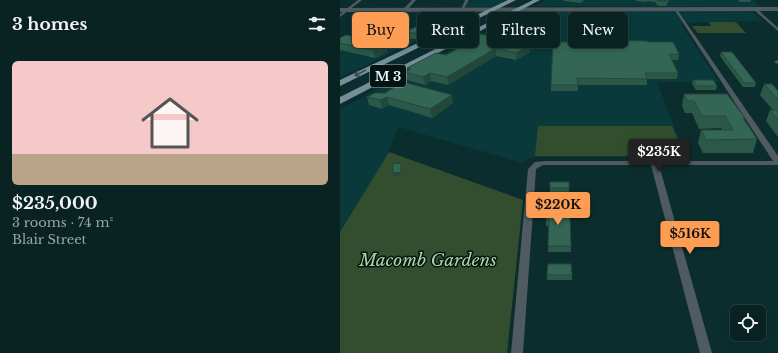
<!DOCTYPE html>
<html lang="en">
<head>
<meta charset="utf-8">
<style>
	body { margin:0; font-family:"Libre Baskerville",serif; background:#172f2f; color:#f1f3f6; height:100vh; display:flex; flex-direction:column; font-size:15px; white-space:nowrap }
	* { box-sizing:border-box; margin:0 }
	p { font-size:13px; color:#99a4a5 }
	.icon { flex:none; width:22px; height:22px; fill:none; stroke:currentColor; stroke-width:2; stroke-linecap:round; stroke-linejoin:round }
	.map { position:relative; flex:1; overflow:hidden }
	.drawer { display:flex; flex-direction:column; background:#092222; width:340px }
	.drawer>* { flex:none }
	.hud { position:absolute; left:12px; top:12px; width:366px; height:36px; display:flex; gap:8px }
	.buttons { position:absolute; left:390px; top:305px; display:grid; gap:8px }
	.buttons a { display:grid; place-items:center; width:36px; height:36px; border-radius:6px; background:#092222; box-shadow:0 2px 6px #0003,0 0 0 1px #293f40; font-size:20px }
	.price { position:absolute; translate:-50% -34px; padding:0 9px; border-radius:4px; background:#fc9d53; color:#111; font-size:13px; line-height:26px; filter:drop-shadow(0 1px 2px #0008) }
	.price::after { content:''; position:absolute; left:50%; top:24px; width:12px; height:9px; margin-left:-6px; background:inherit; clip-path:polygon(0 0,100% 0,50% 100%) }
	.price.active { background:#222; color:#fff }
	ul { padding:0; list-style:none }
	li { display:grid; align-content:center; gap:8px; height:212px; padding:0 12px }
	li span { display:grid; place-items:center; height:124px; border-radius:6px; color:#555 }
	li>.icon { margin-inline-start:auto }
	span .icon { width:72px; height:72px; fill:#fffc; stroke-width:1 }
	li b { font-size:17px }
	h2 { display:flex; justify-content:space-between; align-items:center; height:48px; padding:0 12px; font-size:17px }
	.pill { padding:0 14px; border-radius:6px; background:#092222; box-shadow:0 2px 6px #0003,0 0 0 1px #293f40; font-size:14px; line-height:36px }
	.pill.active { background:#fc9d53; color:#111 }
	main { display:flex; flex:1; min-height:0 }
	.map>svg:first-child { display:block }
	.built { fill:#09393a }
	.green { fill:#334e2f }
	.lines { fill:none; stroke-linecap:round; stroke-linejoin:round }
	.minor { fill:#4f5b60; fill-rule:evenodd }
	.tertiary { fill:#4f5b60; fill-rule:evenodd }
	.primary { fill:#758e99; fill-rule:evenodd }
	.wall { fill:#2c5849 }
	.shaded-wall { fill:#24473c }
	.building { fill:#365; stroke:#24473c }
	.oneway { stroke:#384a4f }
	.labels { text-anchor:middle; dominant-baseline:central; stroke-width:3; stroke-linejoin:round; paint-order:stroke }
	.shield { fill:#061313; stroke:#a3b3b3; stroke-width:1 }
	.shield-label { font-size:13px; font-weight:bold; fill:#e6f8f8 }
	.near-park-label { font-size:17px; font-style:italic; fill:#a9d9a1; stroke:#061313 }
</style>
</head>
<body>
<main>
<section class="drawer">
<h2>3 homes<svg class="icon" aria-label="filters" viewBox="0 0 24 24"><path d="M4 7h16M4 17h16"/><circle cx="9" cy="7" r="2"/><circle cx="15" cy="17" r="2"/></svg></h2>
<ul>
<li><span style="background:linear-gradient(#f6c9c9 75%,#b9a48a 0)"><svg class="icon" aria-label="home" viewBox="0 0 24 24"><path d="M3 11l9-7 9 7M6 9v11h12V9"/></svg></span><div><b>$235,000</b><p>3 rooms · 74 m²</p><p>Blair Street</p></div></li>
</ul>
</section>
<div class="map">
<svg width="438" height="353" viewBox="0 0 438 353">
	<rect width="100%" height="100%" fill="#0c2d2e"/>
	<!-- built -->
	<g class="built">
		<path d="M134,0H168L153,7H118Z"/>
		<path d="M207,0H413L421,7L195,6Z"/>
		<path d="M185,11H412L423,21L340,23L379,82H317L346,157H194L189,158L183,163L58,127L49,152L0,232V109Z"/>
		<path d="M111,12H139L0,77V45L11,35H47L50,32H66Z"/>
	</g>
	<!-- green -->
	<g class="green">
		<path d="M369,22H396L406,33H358L352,26H371Z"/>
		<path d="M198,126H332L345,156H195Z"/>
		<path d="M49,152L183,200L167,353H0V232Z"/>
	</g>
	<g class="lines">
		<!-- minor -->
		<g class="minor">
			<path d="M18,0H22L0,17V14Z"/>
			<path d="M72,0H76L46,34H42V32Z"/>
			<path d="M125,0H129L123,10H121Z"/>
			<path d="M336,8L438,156V165H319L372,353H360L311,165H203L196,169L183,353H171L188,169L195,162L205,161H433L334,9Z"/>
			<path d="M414,8H416L438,28V31L414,10Z"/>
			<path d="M438,60V64L434,62L435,61Z"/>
		</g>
		<!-- tertiary -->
		<path class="tertiary" d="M438,7V11L0,12V8Z"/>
		<!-- primary -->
		<g class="primary">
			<path d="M168,0H176L0,86V80Z"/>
			<path d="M193,0H200L0,104V97Z"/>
		</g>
	</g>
	<!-- wall -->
	<g class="wall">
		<path d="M224,0H244L241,3L224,1Z"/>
		<path d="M296,0H329L326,6H318L315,2L307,1V2L296,1Z"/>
		<path d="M398,0H411L410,2H400Z"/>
		<path d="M172,20L206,24L196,30L172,25Z"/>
		<path d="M105,27L81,39H63L62,33Z"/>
		<path d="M0,38L46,44L47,52L35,58L0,50Z"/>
		<path d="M134,40L190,52L176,60L156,56L108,85L91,81L85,85L67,80L65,72L68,70L67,68L106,55Z"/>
		<path d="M308,42L339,54L338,60H332L338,73L337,79H307V85H238V91H211V85Z"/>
		<path d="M381,52L416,83L415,87H403L380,56Z"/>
		<path d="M353,80L377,86L376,90H356L352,84Z"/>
		<path d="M424,84L438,91V137L426,121L430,110H433L420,95Z"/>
		<path d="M35,93L113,103L92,118L49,105L42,109L29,105L27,97Z"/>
		<path d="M344,94L405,118L404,120L417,139L413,153H363L358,143L361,130H382L381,128L359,129L352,113H345L342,106Z"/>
		<rect x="210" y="182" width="19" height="11"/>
		<path d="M220,213L223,217L231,246V252H208L209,226H206V220Z"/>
		<rect x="207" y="275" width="25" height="5"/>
	</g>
	<!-- shaded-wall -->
	<g class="shaded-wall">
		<path d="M206,19V24L196,30V24Z"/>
		<path d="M104,22L105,27L81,39L80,33Z"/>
		<path d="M46,44L47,52L35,58L33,50Z"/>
		<path d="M189,45L190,52L176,60V53Z"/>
		<path d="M156,48V56L108,85L107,77Z"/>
		<path d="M90,73L91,81L85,85L83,77Z"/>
		<path d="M112,95L113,103L92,118L90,109Z"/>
		<path d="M47,97L49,105L42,109L40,100Z"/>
		<path d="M61,163V175L54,176L53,173Z"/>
	</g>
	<!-- building -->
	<g class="building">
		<rect x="318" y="0" width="9" height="1"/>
		<path d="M182,15L206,19L196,24L172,20Z"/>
		<path d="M87,22H104L80,33H62Z"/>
		<path d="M136,33L189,45L176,53L156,48L107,77L90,73L83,77L65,72L71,69L67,68L96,53L106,55L134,40Z"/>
		<path d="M6,35L46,44L33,50L0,43V38Z"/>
		<path d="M245,40L307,41L308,42H333L339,54H329L338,73H305L307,79L237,78L238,85H211L213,42H246Z"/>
		<path d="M381,52H392L416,83H404Z"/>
		<path d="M353,80H373L377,86H357Z"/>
		<path d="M63,82L112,95L90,109L47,97L40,100L27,97L35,93H45Z"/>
		<path d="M424,84H432L438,91V100Z"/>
		<path d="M344,94H387L405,118H403L417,139L366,140L361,130H393L385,116H362L354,101H347Z"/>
		<path d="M430,110H438V120Z"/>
		<path d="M61,163V172L53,173V164Z"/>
		<rect x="210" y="182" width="19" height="6"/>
		<path d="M208,201H219L220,213H223V217H230L231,246H208L209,220H206V213H208Z"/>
		<path d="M208,264H231L232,275H207Z"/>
	</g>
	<!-- one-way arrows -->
	<defs><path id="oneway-shaft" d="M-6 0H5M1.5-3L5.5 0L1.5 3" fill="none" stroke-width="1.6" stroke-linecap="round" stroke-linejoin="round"/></defs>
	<use class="oneway" href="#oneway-shaft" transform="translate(20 73) rotate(154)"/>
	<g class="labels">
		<!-- shield labels -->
		<rect class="shield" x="30" y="65" width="36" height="22" rx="3"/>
		<g class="shield-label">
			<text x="48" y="76">M 3</text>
		</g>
		<!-- near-park labels -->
		<g class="near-park-label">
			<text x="88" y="260">Macomb Gardens</text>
		</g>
	</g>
</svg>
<div class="buttons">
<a><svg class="icon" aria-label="locate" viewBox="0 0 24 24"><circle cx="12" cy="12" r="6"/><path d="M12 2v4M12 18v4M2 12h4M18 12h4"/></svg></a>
</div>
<b class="price active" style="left:319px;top:173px">$235K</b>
<b class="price" style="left:218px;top:226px">$220K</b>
<b class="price" style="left:350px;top:255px">$516K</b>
<div class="hud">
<a class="pill active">Buy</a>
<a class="pill">Rent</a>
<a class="pill">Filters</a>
<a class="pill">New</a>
</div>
</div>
</main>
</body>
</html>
